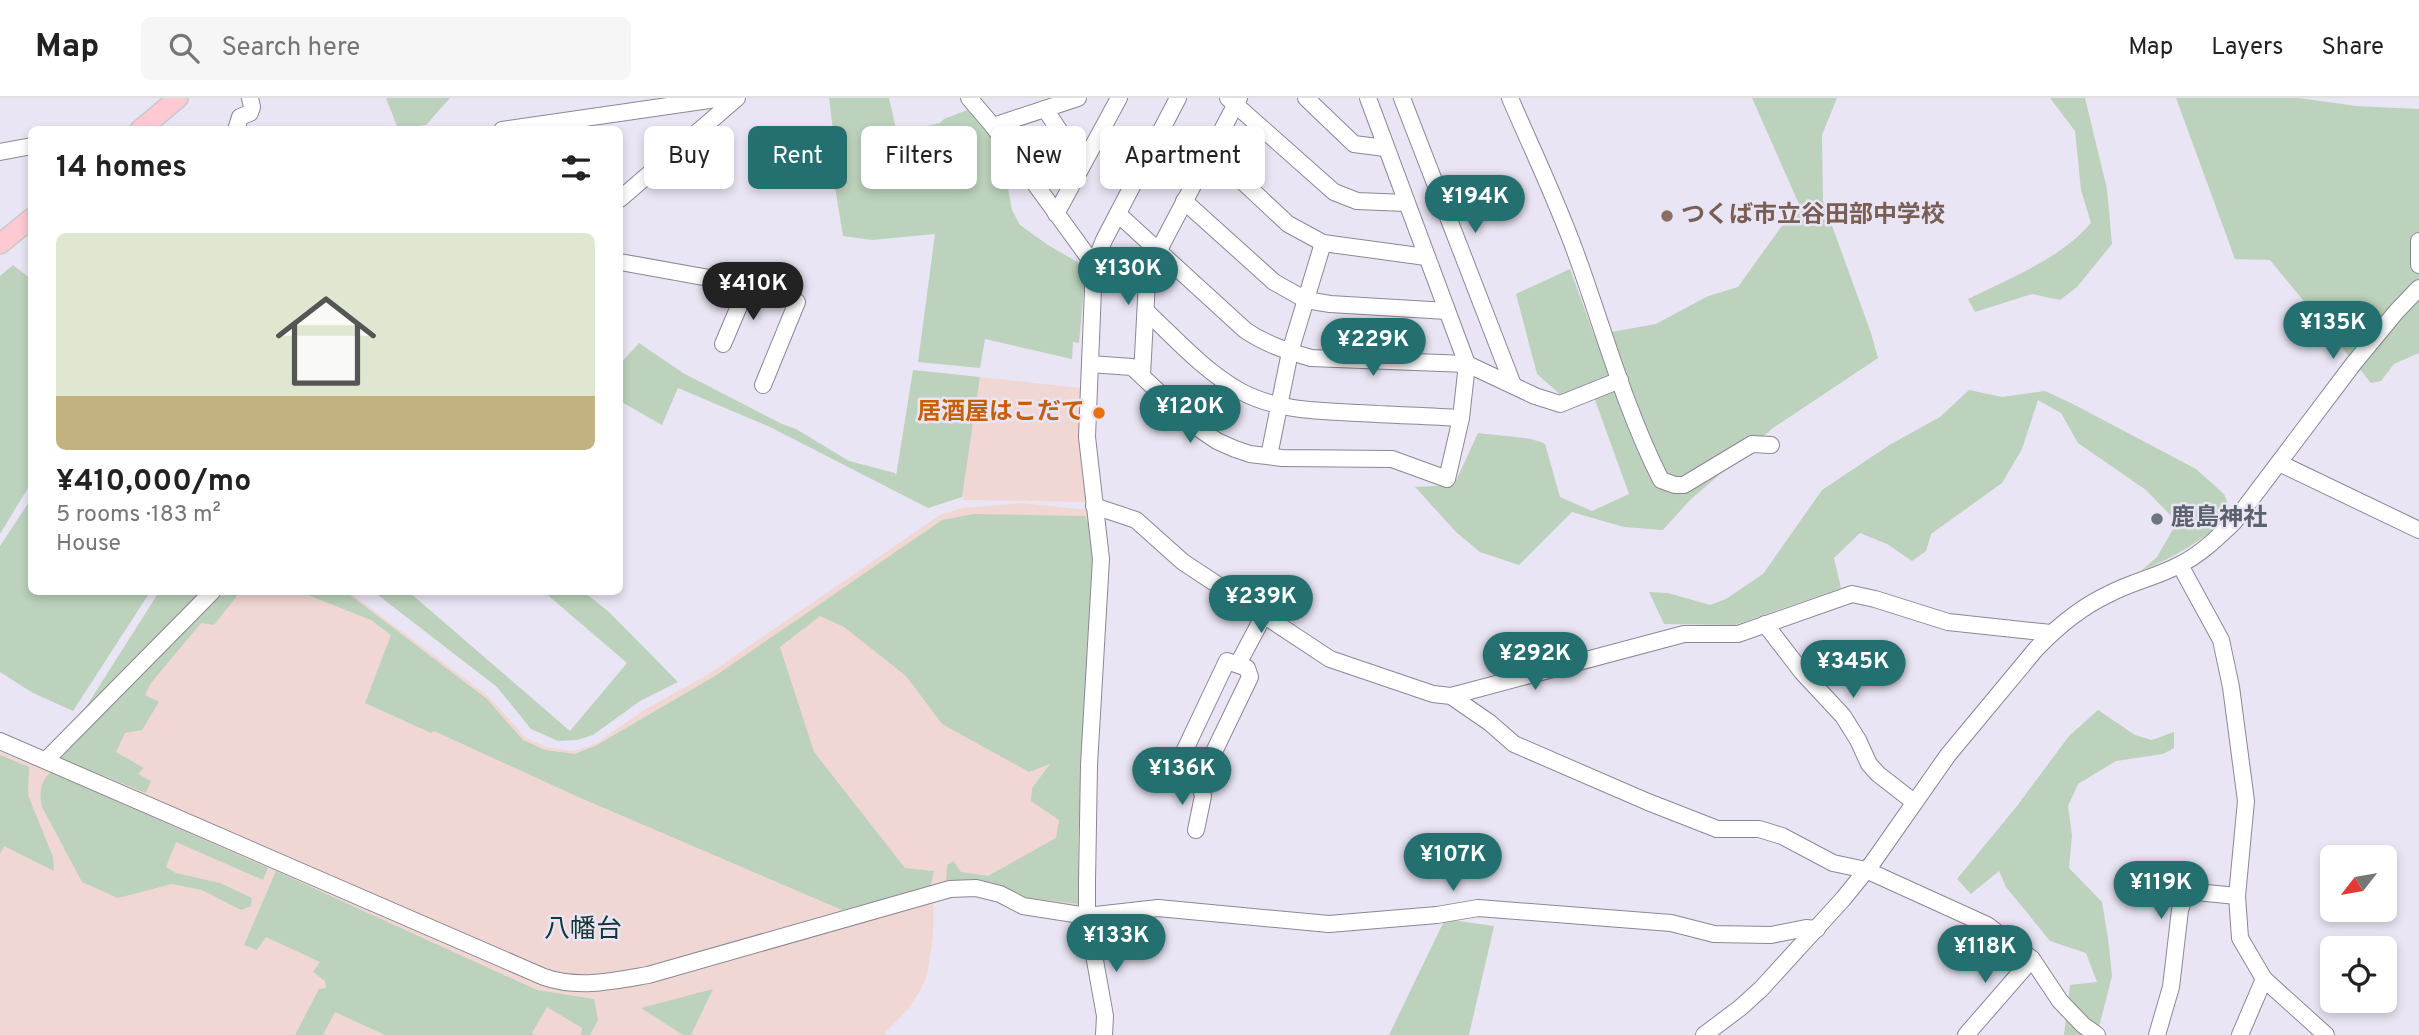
<!DOCTYPE html>
<html lang="en">
<head>
<meta charset="utf-8">
<style>
	body { margin:0; font-family:Overpass,"Noto Sans JP",sans-serif; background:#f6f6f6; color:#222; height:100vh; display:flex; flex-direction:column; font-size:26px; white-space:nowrap }
	* { box-sizing:border-box; margin:0 }
	p { font-size:23px; color:#767676 }
	.icon { flex:none; width:38px; height:38px; fill:none; stroke:currentColor; stroke-width:2; stroke-linecap:round; stroke-linejoin:round }
	.map { position:relative; flex:1; overflow:hidden }
	.sheet { position:absolute; left:28px; top:28px; width:595px; height:469px; display:flex; flex-direction:column; background:#fff; border-radius:10px; box-shadow:0 4px 10px #0003 }
	.sheet>* { flex:none }
	.guide { position:absolute; left:644px; top:28px; width:665px; height:63px; display:flex; gap:14px }
	.needle { width:46px; rotate:239deg }
	.fabs { position:absolute; left:2320px; top:747px; display:grid; gap:14px }
	.fabs a { display:grid; place-items:center; width:77px; height:77px; border-radius:10px; background:#fff; box-shadow:0 4px 10px #0003; font-size:35px }
	.price { position:absolute; translate:-50% -60px; padding:0 16px; border-radius:24px; background:#247070; color:#fff; font-size:23px; line-height:46px; filter:drop-shadow(0 2px 4px #0008) }
	.price::after { content:''; position:absolute; left:50%; top:42px; width:21px; height:16px; margin-left:-10px; background:inherit; clip-path:polygon(0 0,100% 0,50% 100%) }
	.price.active { background:#222; color:#fff }
	ul { padding:0; list-style:none }
	li { display:grid; align-content:center; gap:14px; height:371px; padding:0 28px }
	li+li { border-top:2px solid #e0e0e0 }
	li span { display:grid; place-items:center; height:217px; border-radius:10px; color:#555 }
	li>.icon { margin-inline-start:auto }
	span .icon { width:126px; height:126px; fill:#fffc; stroke-width:1 }
	li b { font-size:30px }
	h2 { display:flex; justify-content:space-between; align-items:center; height:84px; padding:0 28px; font-size:30px }
	.tag { padding:0 24px; border-radius:10px; background:#fff; box-shadow:0 4px 10px #0003; font-size:24px; line-height:63px }
	.tag.active { background:#247070; color:#fff }
	header { display:flex; align-items:center; gap:42px; box-sizing:border-box; height:98px; padding:0 35px; background:#fff; border-bottom:2px solid #e0e0e0 }
	header strong { font-size:33px }
	nav { display:flex; gap:38px; margin-inline-start:auto; font-size:24px }
	.search { width:490px; height:63px; background:#f6f6f6; display:flex; align-items:center; gap:18px; box-sizing:border-box; padding:0 24px; border-radius:10px; color:#767676; font-size:26px }
	.map>svg:first-child { display:block }
	.industrial { fill:#f1d7d4 }
	.green { fill:#bcd2bc }
	.lines { fill:none; stroke-linecap:round; stroke-linejoin:round }
	.minor-casing { stroke:#8b8794; stroke-width:18 }
	.major-casing { stroke:#cac9cb; stroke-width:22 }
	.minor { stroke:#fff; stroke-width:16 }
	.major { stroke:#fdcad3; stroke-width:19 }
	.education-dot { fill:#8d6e63; stroke:#eae5f4; stroke-width:2.5 }
	.food-dot { fill:#e8710a; stroke:#eae5f4; stroke-width:2.5 }
	.worship-dot { fill:#6b7280; stroke:#eae5f4; stroke-width:2.5 }
	.labels { text-anchor:middle; dominant-baseline:central; stroke-width:5; stroke-linejoin:round; paint-order:stroke }
	.education-label { font-size:24px; font-weight:bold; fill:#785e54; stroke:#eae5f4; text-anchor:start }
	.food-label { font-size:24px; font-weight:bold; fill:#c56008; stroke:#eae5f4; text-anchor:end }
	.worship-label { font-size:24px; font-weight:bold; fill:#5b616d; stroke:#eae5f4; text-anchor:start }
	.neighbourhood-label { font-size:26px; fill:#153737; stroke:#eae5f4 }
</style>
</head>
<body>
<header>
<strong>Map</strong>
<div class="search"><svg class="icon" aria-label="search" viewBox="0 0 24 24"><circle cx="10" cy="10" r="6"/><path d="M15 15l6 6"/></svg>Search here</div>
<nav><a>Map</a><a>Layers</a><a>Share</a></nav>
</header>
<div class="map">
<svg width="2419" height="937" viewBox="0 0 2419 937">
	<rect width="100%" height="100%" fill="#eae5f4"/>
	<!-- industrial -->
	<g class="industrial">
		<path d="M980,279L1082,290L1088,404L964,402L962,399Z"/>
		<path d="M1022,405L1089,412L1097,465L1082,807L1077,811L934,786L933,839L927,878L920,893L908,911L883,937H0V653L51,674L57,656L218,494H349L488,598L526,640L546,649L574,653L597,645L644,612L707,577L940,417L962,410Z"/>
	</g>
	<!-- green -->
	<g class="green">
		<path d="M386,0H450L426,27L398,31Z"/>
		<path d="M829,0H889L897,35L940,25L944,21L967,12L976,17L1000,48L1012,112L1020,127L1048,147L1086,169L1079,245L1073,244L1072,261L985,241L980,270L918,264L935,136L872,142L843,138L832,70L836,57Z"/>
		<path d="M1752,0H1837L1822,37L1823,103L1871,235L1878,260L1773,330L1689,403L1663,432L1624,429L1572,414L1519,467L1480,454L1456,434L1415,389L1454,387L1478,335C1497,338 1531,338 1545,346L1560,399L1592,413L1629,396L1590,288L1561,297L1537,276L1516,196L1570,171L1594,237L1656,226L1708,198L1738,189L1781,129L1802,113Z"/>
		<path d="M2050,0H2085L2107,91L2112,146L2077,189L2060,202L2032,196L1975,214L1968,201C2010,180 2060,161 2091,125L2081,92L2075,33Z"/>
		<path d="M2176,0H2299L2356,8L2419,11V255L2394,266L2381,283L2371,285L2270,162L2235,161Z"/>
		<path d="M13,167L31,181V385L0,436V178Z"/>
		<path d="M639,245L683,275L782,326L796,331L849,363L895,375L896,378L913,272L980,279L962,399L928,410L770,329L678,290L662,327L620,303V266Z"/>
		<path d="M1969,292L2002,299L2045,293L2071,305L2196,371L2224,396L2232,416C2205,441 2175,459 2141,473L2157,459L2177,424L2146,392L2078,345L2061,315L2038,302L2022,351L2002,385L1931,436L1926,453L1912,463L1887,446L1860,435L1834,460L1841,490L1735,527L1664,526L1649,494L1668,495L1710,507L1726,501L1763,476L1822,392L1891,346L1940,319Z"/>
		<path d="M31,401L32,494H150L73,613L33,595L0,574V448Z"/>
		<path d="M973,416L1085,418L1089,427L1092,463L1078,742L1079,806L1023,799L996,786L987,784L946,782L947,767L953,763L961,774L988,778L1056,740L1059,722L1031,703L1032,690L1050,666L1029,674L942,626L906,578L844,529L820,518L780,549L814,654L905,770L934,773L930,790L842,812L576,698L434,633L431,635L365,605L391,537L371,522L300,494H346L487,601L523,642L545,652L575,656L597,647L715,578L942,422Z"/>
		<path d="M159,494H200L84,612Z"/>
		<path d="M223,494H240L214,527L201,525L151,585L145,597L159,604L142,632L125,635L116,654L144,670L138,676L151,683L146,695L59,660Z"/>
		<path d="M374,494H409L570,633L627,565L544,494H584L609,514L678,584L640,603L593,637L577,642L558,643L531,631L497,589Z"/>
		<path d="M2098,612L2135,637L2152,642L2174,634V650L2163,656L2116,663L2078,686L2068,708L2072,737L2069,770L2102,804L2108,840L2112,878L2097,937H2064L2070,887L2097,884L2086,855L2050,843L2006,789L1999,773L1971,796L1957,781L2017,708L2069,638Z"/>
		<path d="M0,657L29,669L28,697L53,759L54,773L4,748L0,756Z"/>
		<path d="M51,674L268,770L263,782L176,744L166,769L176,775L220,785L252,800L251,808L241,812L202,792L172,786L118,800L82,784L42,709C39,697 40,682 51,674Z"/>
		<path d="M276,773L537,892L594,901L598,922L590,937H581L582,930L547,909L532,935L534,937H385L335,914L323,937H295L319,891L326,890L325,883L313,874L320,864L266,839L257,852L244,847Z"/>
		<path d="M1445,821L1494,828L1469,937H1389Z"/>
		<path d="M713,891L691,937H683L641,910Z"/>
	</g>
	<g class="lines">
		<defs>
			<g id="minor">
				<path d="M969,0L993,28L1094,167"/>
				<path d="M1228,0L1334,94L1357,103L1406,105"/>
				<path d="M1306,0L1354,46L1385,50"/>
				<path d="M1402,0L1513,287"/>
				<path d="M1510,0C1532,51 1556,101 1575,153C1603,229 1624,309 1661,382L1675,387H1684L1752,346L1771,347"/>
				<path d="M1045,11L1082,67"/>
				<path d="M993,28L1078,0"/>
				<path d="M236,32L240,19L250,15L252,9L250,0"/>
				<path d="M502,32L723,0"/>
				<path d="M0,54L32,48"/>
				<path d="M1211,54L1288,126L1323,145L1426,159"/>
				<path d="M620,101L737,0"/>
				<path d="M1184,103L1274,184L1306,202L1330,206L1447,213"/>
				<path d="M1056,116L1119,0"/>
				<path d="M1118,116L1245,232C1265,246 1287,253 1311,260L1467,266L1535,298L1560,306L1620,282"/>
				<path d="M2419,143V167"/>
				<path d="M620,164L776,192L797,204L763,287"/>
				<path d="M1146,213C1175,240 1204,273 1240,293C1277,313 1318,313 1359,315C1393,317 1427,318 1461,320"/>
				<path d="M723,246L748,187"/>
				<path d="M1090,266L1132,269L1195,328L1217,343L1235,351L1250,356L1282,360L1392,361L1447,381L1461,320L1467,266L1368,0"/>
				<path d="M1142,277L1147,183L1151,167L1239,0"/>
				<path d="M1269,358L1290,254L1323,145"/>
				<path d="M2279,365L2419,432"/>
				<path d="M1094,408L1136,422L1183,464L1330,561L1433,596L1451,598L1490,625L1514,646L1648,704L1717,731H1759L1782,738L1833,765L1866,772L1987,827L2032,861L2060,903L2083,927L2097,937"/>
				<path d="M2180,467L2221,542L2231,589L2246,703L2237,798L2240,840L2264,881L2326,937"/>
				<path d="M1765,526L1802,574L1843,618L1858,642L1869,666L1878,676L1914,704"/>
				<path d="M1227,563L1247,570L1250,579L1199,685L1173,677Z"/>
				<path d="M1238,566L1264,517"/>
				<path d="M1451,598L1684,536H1738L1852,496L1875,501L1948,524L2051,535"/>
				<path d="M0,643L544,879C578,891 614,883 648,877L950,791L976,790L1000,796L1023,808L1087,818L1158,810L1329,826L1437,817L1478,810L1671,825L1714,836L1771,837L1806,830L1817,831"/>
				<path d="M46,662L212,494"/>
				<path d="M1196,732L1203,698L1199,685"/>
				<path d="M1104,937L1105,918L1087,818V784L1089,667L1101,461L1087,339L1094,167L1104,142L1178,0"/>
				<path d="M1704,937L1740,910L1761,891L1843,801L1873,764L1948,657L2036,551C2057,529 2081,509 2109,496C2131,484 2157,479 2179,467C2200,457 2217,440 2234,424L2354,265L2396,214L2419,190"/>
				<path d="M1966,937L2032,861"/>
				<path d="M2157,937L2171,889L2180,812L2185,798L2196,794L2237,798"/>
				<path d="M2240,937L2264,881"/>
			</g>
			<g id="major">
				<path d="M140,32L178,0"/>
				<path d="M0,146L32,120"/>
			</g>
		</defs>
		<!-- minor casing -->
		<use href="#minor" class="minor-casing"/>
		<!-- major casing -->
		<use href="#major" class="major-casing"/>
		<!-- minor -->
		<use href="#minor" class="minor"/>
		<!-- major -->
		<use href="#major" class="major"/>
	</g>
	<!-- markers -->
	<circle class="education-dot" cx="1667" cy="118" r="7"/>
	<circle class="food-dot" cx="1099" cy="315" r="7"/>
	<circle class="worship-dot" cx="2157" cy="421" r="7"/>
	<g class="labels">
		<!-- education labels -->
		<g class="education-label">
			<text x="1681" y="118">つくば市立谷田部中学校</text>
		</g>
		<!-- food labels -->
		<g class="food-label">
			<text x="1085" y="315">居酒屋はこだて</text>
		</g>
		<!-- worship labels -->
		<g class="worship-label">
			<text x="2171" y="421">鹿島神社</text>
		</g>
		<!-- neighbourhood labels -->
		<g class="neighbourhood-label">
			<text x="583" y="832">八幡台</text>
		</g>
	</g>
</svg>
<div class="fabs">
<a><svg class="needle" viewBox="-14 -14 28 28"><path d="M0-13l5 13h-10z" fill="#e53935"/><path d="M0 13l5-13h-10z" fill="#767676"/></svg></a>
<a><svg class="icon" aria-label="locate" viewBox="0 0 24 24"><circle cx="12" cy="12" r="6"/><path d="M12 2v4M12 18v4M2 12h4M18 12h4"/></svg></a>
</div>
<b class="price" style="left:1475px;top:137px">¥194K</b>
<b class="price" style="left:1128px;top:209px">¥130K</b>
<b class="price active" style="left:753px;top:224px">¥410K</b>
<b class="price" style="left:2333px;top:263px">¥135K</b>
<b class="price" style="left:1373px;top:280px">¥229K</b>
<b class="price" style="left:1190px;top:347px">¥120K</b>
<b class="price" style="left:1261px;top:537px">¥239K</b>
<b class="price" style="left:1535px;top:594px">¥292K</b>
<b class="price" style="left:1853px;top:602px">¥345K</b>
<b class="price" style="left:1182px;top:709px">¥136K</b>
<b class="price" style="left:1453px;top:795px">¥107K</b>
<b class="price" style="left:2161px;top:823px">¥119K</b>
<b class="price" style="left:1116px;top:876px">¥133K</b>
<b class="price" style="left:1985px;top:887px">¥118K</b>
<div class="guide">
<a class="tag">Buy</a>
<a class="tag active">Rent</a>
<a class="tag">Filters</a>
<a class="tag">New</a>
<a class="tag">Apartment</a>
</div>
<section class="sheet">
<h2>14 homes<svg class="icon" aria-label="filters" viewBox="0 0 24 24"><path d="M4 7h16M4 17h16"/><circle cx="9" cy="7" r="2"/><circle cx="15" cy="17" r="2"/></svg></h2>
<ul>
<li><span style="background:linear-gradient(#dfe7d0 75%,#c2b280 0)"><svg class="icon" aria-label="home" viewBox="0 0 24 24"><path d="M3 11l9-7 9 7M6 9v11h12V9"/></svg></span><div><b>¥410,000/mo</b><p>5 rooms · 183 m²</p><p>House</p></div></li>
</ul>
</section>
</div>
</body>
</html>
